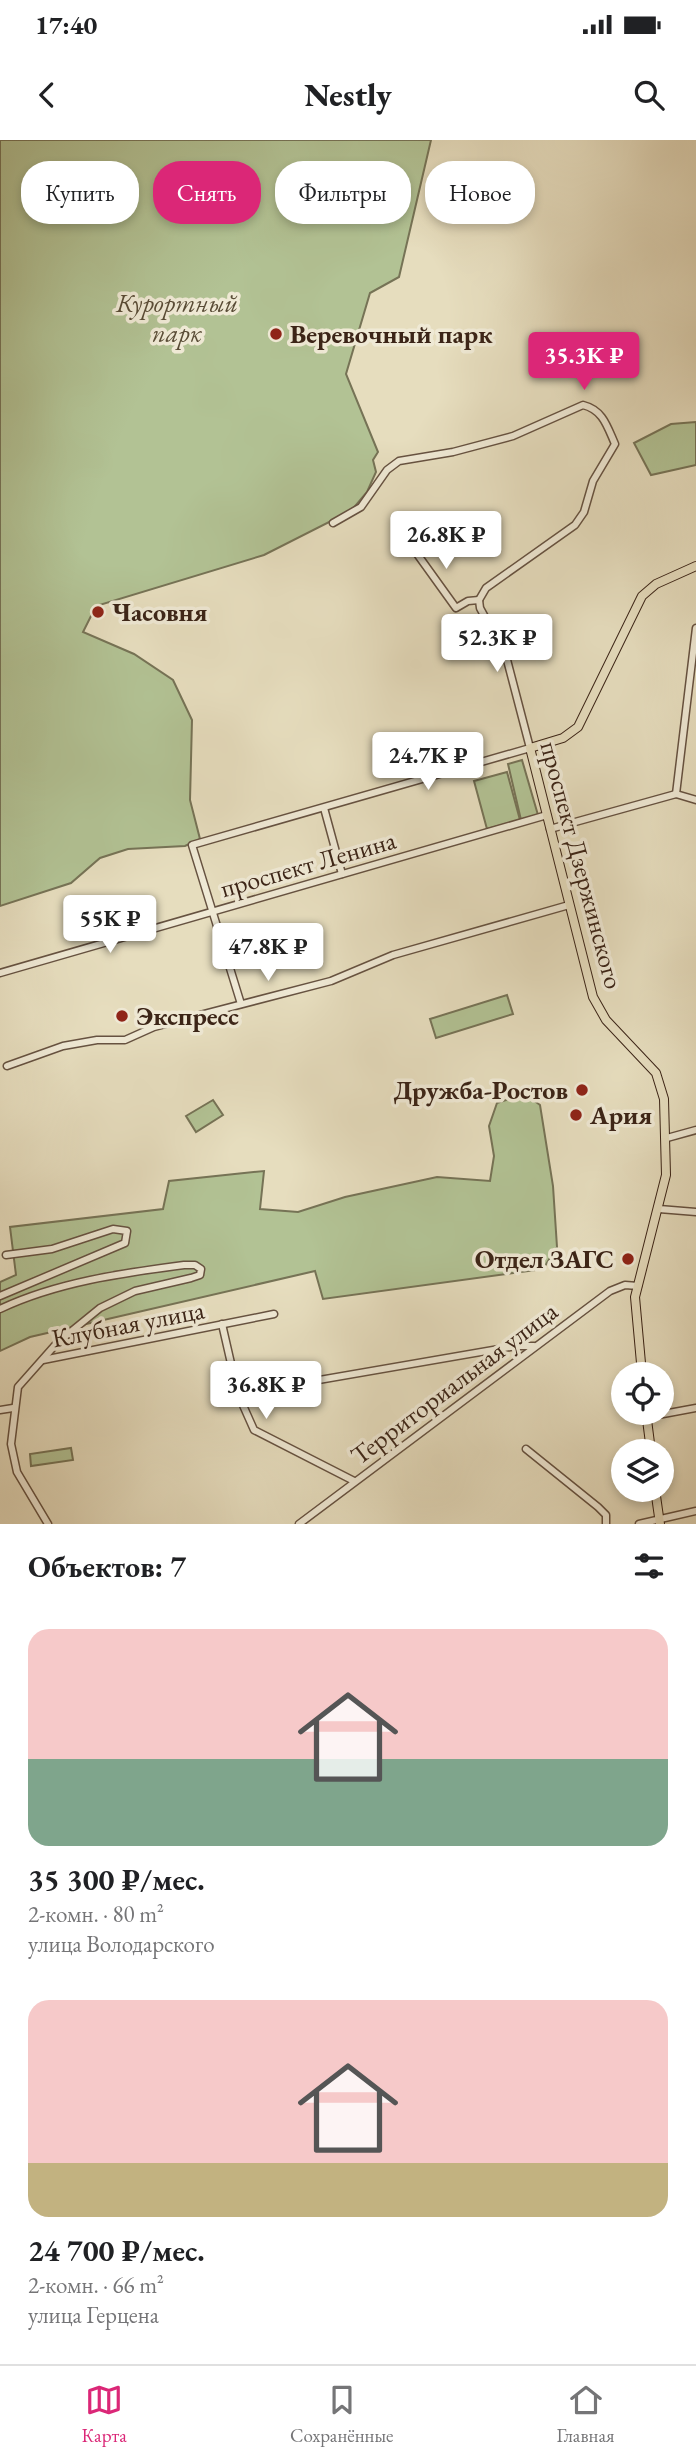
<!DOCTYPE html>
<html lang="ru">
<head>
<meta charset="utf-8">
<style>
	body { margin:0; font-family:"EB Garamond",serif; background:#f6f6f6; color:#202124; height:100vh; display:flex; flex-direction:column; font-size:26px; white-space:nowrap }
	* { box-sizing:border-box; margin:0 }
	p { font-size:23px; color:#757577 }
	.icon { flex:none; width:38px; height:38px; fill:none; stroke:currentColor; stroke-width:2; stroke-linecap:round; stroke-linejoin:round }
	.map { position:relative; height:1384px; overflow:hidden }
	.drawer { display:flex; flex-direction:column; background:#fff; flex:1 }
	.drawer>* { flex:none }
	.banner { position:absolute; left:21px; top:21px; width:654px; height:63px; display:flex; gap:14px }
	.fabs { position:absolute; left:611px; top:1222px; display:grid; gap:14px }
	.fabs a { display:grid; place-items:center; width:63px; height:63px; border-radius:50%; background:#fff; box-shadow:0 4px 10px #0003; font-size:35px }
	.price { position:absolute; translate:-50% -60px; padding:0 16px; border-radius:7px; background:#fff; color:#222; font-size:23px; line-height:46px; filter:drop-shadow(0 2px 4px #0008) }
	.price::after { content:''; position:absolute; left:50%; top:42px; width:21px; height:16px; margin-left:-10px; background:inherit; clip-path:polygon(0 0,100% 0,50% 100%) }
	.price.current { background:#db2777; color:#fff }
	ul { padding:0; list-style:none }
	li { display:grid; align-content:center; gap:14px; height:371px; padding:0 28px }
	li span { display:grid; place-items:center; height:217px; border-radius:21px; color:#555 }
	li>.icon { margin-inline-start:auto }
	span .icon { width:126px; height:126px; fill:#fffc; stroke-width:1 }
	li b { font-size:30px }
	h2 { display:flex; justify-content:space-between; align-items:center; height:84px; padding:0 28px; font-size:30px }
	.pill { padding:0 24px; border-radius:28px; background:#fff; box-shadow:0 4px 10px #0003; font-size:24px; line-height:63px }
	.pill.current { background:#db2777; color:#fff }
	.status { display:flex; justify-content:space-between; align-items:center; height:49px; padding:0 35px; background:#fff; direction:ltr }
	.status svg { height:19px; fill:currentColor }
	header { display:flex; justify-content:space-between; align-items:center; height:91px; padding:0 28px; background:#fff; font-size:32px; font-weight:800 }
	.dock { display:flex; justify-content:space-around; align-items:center; height:98px; border-top:2px solid #e0e0e0; background:#fff; font-size:19px; color:#757577 }
	.dock a { display:grid; justify-items:center; gap:4px }
	.dock .current { color:#db2777 }
	.map>svg:first-child { display:block }
	.green { fill:#b2c294; stroke:#767356; stroke-width:2 }
	.lines { fill:none; stroke-linecap:round; stroke-linejoin:round }
	.minor-casing { stroke:#665241; stroke-width:9 }
	.major-casing { stroke:#3b2417; stroke-width:10 }
	.minor { stroke:#efe9d5; stroke-width:6 }
	.major { stroke:#e6ddbe; stroke-width:8 }
	.poi-dot { fill:#8f2418; stroke:#efe9d5; stroke-width:2.5 }
	.labels { text-anchor:middle; dominant-baseline:central; stroke-width:7; stroke-linejoin:round; paint-order:stroke }
	.park-label { font-size:26px; font-style:italic; fill:#594c36; stroke:#efe9d5 }
	.poi-label { font-size:26px; font-weight:bold; fill:#3b2417; stroke:#efe9d5; text-anchor:start }
	.street-label { font-size:26px; fill:#3b2417; stroke:#efe9d5 }
</style>
</head>
<body>
<div class="status"><b>17:40</b><svg viewBox="0 0 49 12"><path d="M0 12V9h3v3zM5 12V6h3v6zM10 12V3h3v9zM15 12V0h3v12zM26 1h20v11H26zM47 4h2v5h-2z"/></svg></div>
<header><svg class="icon" aria-label="back" viewBox="0 0 24 24"><path d="M15 5l-7 7 7 7"/></svg>Nestly<svg class="icon" aria-label="search" viewBox="0 0 24 24"><circle cx="10" cy="10" r="6"/><path d="M15 15l6 6"/></svg></header>
<div class="map">
<svg width="696" height="1384" viewBox="0 0 696 1384">
	<rect width="100%" height="100%" fill="#e6ddbe"/>
	<filter id="stains"><feTurbulence type="fractalNoise" baseFrequency=".00286" numOctaves="4"/><feColorMatrix values="0 0 0 0 .2 0 0 0 0 .09 0 0 0 0 .02 0 0 0 .5 -.17"/></filter>
	<radialGradient id="worn" r=".72"><stop offset=".6" stop-color="#630" stop-opacity="0"/><stop offset="1" stop-color="#630" stop-opacity=".3"/></radialGradient>
	<!-- green -->
	<g class="green">
		<path d="M0,0H431L399,137L370,153L346,234L378,312L373,320L376,332L367,352L351,371L264,415L96,466L83,492L134,514L173,540L192,580L190,660L200,699L185,706L128,709L100,718L71,743L0,766Z"/>
		<path d="M696,282V325L651,335L634,303L671,284Z"/>
		<path d="M522,620L538,675L521,680L508,624Z"/>
		<path d="M507,632L520,680L487,689L474,641Z"/>
		<path d="M507,855L513,874L436,898L430,879Z"/>
		<path d="M525,954L540,965L553,1046L557,1107L543,1129L323,1159L315,1131L30,1197L0,1211V1142L16,1135L10,1087L163,1069L169,1041L264,1031L260,1069L298,1072L345,1057L437,1037L490,1041L494,1016L489,986L497,963Z"/>
		<path d="M213,960L223,975L196,992L186,976Z"/>
		<path d="M71,1308L73,1320L31,1326L30,1314Z"/>
	</g>
	<g class="lines">
		<defs>
			<g id="minor">
				<path d="M333,383L361,367L387,330L399,321L453,312L513,296L583,265C603,270 607,286 615,304L593,341L584,372L575,385L486,448L479,460"/>
				<path d="M415,411L456,468L468,461L479,460"/>
				<path d="M676,654L696,488"/>
				<path d="M324,668L342,734"/>
				<path d="M550,689L676,654L696,660"/>
				<path d="M0,833L547,675"/>
				<path d="M241,864L192,705L530,608L506,516L480,468L479,460"/>
				<path d="M7,926L63,906L97,900H125L154,887L331,841L393,815L569,765"/>
				<path d="M667,998L696,990"/>
				<path d="M659,1069L696,1072"/>
				<path d="M0,1156L125,1103L127,1091L113,1089L52,1109L6,1115"/>
				<path d="M0,1169C57,1142 123,1133 184,1125H195L201,1129L200,1135L191,1138L135,1151L100,1168L57,1203L18,1247L11,1304L17,1332L48,1384"/>
				<path d="M222,1184L238,1254L254,1290L354,1341"/>
				<path d="M43,1220L274,1174"/>
				<path d="M238,1254L516,1206H534"/>
				<path d="M0,1270L13,1268"/>
				<path d="M647,1277L696,1268"/>
				<path d="M526,1309L598,1367L606,1375V1384"/>
				<path d="M299,1384L610,1151L625,1145L638,1146"/>
				<path d="M639,1384L696,1371"/>
			</g>
			<g id="major">
				<path d="M642,1234L635,1157L666,1035L664,959L656,933L606,880L593,857L530,608L563,598L578,587L642,456L656,444L696,426"/>
				<path d="M646,1272L651,1311"/>
				<path d="M655,1349L660,1384"/>
			</g>
		</defs>
		<!-- minor casing -->
		<use href="#minor" class="minor-casing"/>
		<!-- major casing -->
		<use href="#major" class="major-casing"/>
		<!-- minor -->
		<use href="#minor" class="minor"/>
		<!-- major -->
		<use href="#major" class="major"/>
	</g>
	<!-- markers -->
	<g class="poi-dot">
		<circle cx="276" cy="194" r="7"/>
		<circle cx="98" cy="472" r="7"/>
		<circle cx="122" cy="876" r="7"/>
		<circle cx="582" cy="950" r="7"/>
		<circle cx="576" cy="975" r="7"/>
		<circle cx="628" cy="1119" r="7"/>
	</g>
	<g class="labels">
		<!-- park labels -->
		<g class="park-label">
			<text x="177" y="163">Курортный<tspan x="177" dy="30">парк</tspan></text>
		</g>
		<!-- poi labels -->
		<g class="poi-label">
			<text x="290" y="194">Веревочный парк</text>
			<text x="112" y="472">Часовня</text>
			<text x="136" y="876">Экспресс</text>
			<text x="568" y="950" text-anchor="end">Дружба-Ростов</text>
			<text x="590" y="975">Ария</text>
			<text x="614" y="1119" text-anchor="end">Отдел ЗАГС</text>
		</g>
		<!-- street labels -->
		<g class="street-label">
			<text transform="translate(308 724) rotate(-16)">проспект Ленина</text>
			<text transform="translate(582 725) rotate(75)">проспект Дзержинского</text>
			<text transform="translate(128 1184) rotate(-11)">Клубная улица</text>
			<text transform="translate(454 1243) rotate(-37)">Территориальная улица</text>
		</g>
	</g>
	<rect width="100%" height="100%" filter="url(#stains)"/>
	<rect width="100%" height="100%" fill="url(#worn)"/>
</svg>
<div class="fabs">
<a><svg class="icon" aria-label="locate" viewBox="0 0 24 24"><circle cx="12" cy="12" r="6"/><path d="M12 2v4M12 18v4M2 12h4M18 12h4"/></svg></a>
<a><svg class="icon" aria-label="layers" viewBox="0 0 24 24"><path d="M12 4l9 5-9 5-9-5zM3 14l9 5 9-5"/></svg></a>
</div>
<b class="price current" style="left:584px;top:252px">35.3K ₽</b>
<b class="price" style="left:446px;top:431px">26.8K ₽</b>
<b class="price" style="left:497px;top:534px">52.3K ₽</b>
<b class="price" style="left:428px;top:652px">24.7K ₽</b>
<b class="price" style="left:110px;top:815px">55K ₽</b>
<b class="price" style="left:268px;top:843px">47.8K ₽</b>
<b class="price" style="left:266px;top:1281px">36.8K ₽</b>
<div class="banner">
<a class="pill">Купить</a>
<a class="pill current">Снять</a>
<a class="pill">Фильтры</a>
<a class="pill">Новое</a>
</div>
</div>
<section class="drawer">
<h2>Объектов: 7<svg class="icon" aria-label="filters" viewBox="0 0 24 24"><path d="M4 7h16M4 17h16"/><circle cx="9" cy="7" r="2"/><circle cx="15" cy="17" r="2"/></svg></h2>
<ul>
<li><span style="background:linear-gradient(#f6c9c9 60%,#7fa58c 0)"><svg class="icon" aria-label="home" viewBox="0 0 24 24"><path d="M3 11l9-7 9 7M6 9v11h12V9"/></svg></span><div><b>35 300 ₽/мес.</b><p>2-комн. · 80 m²</p><p>улица Володарского</p></div></li>
<li><span style="background:linear-gradient(#f6c9c9 75%,#c2b280 0)"><svg class="icon" aria-label="home" viewBox="0 0 24 24"><path d="M3 11l9-7 9 7M6 9v11h12V9"/></svg></span><div><b>24 700 ₽/мес.</b><p>2-комн. · 66 m²</p><p>улица Герцена</p></div></li>
</ul>
</section>
<nav class="dock">
<a class="current"><svg class="icon" aria-label="map" viewBox="0 0 24 24"><path d="M3 6l6-2 6 2 6-2v14l-6 2-6-2-6 2zM9 4v14M15 6v14"/></svg>Карта</a>
<a><svg class="icon" aria-label="saved" viewBox="0 0 24 24"><path d="M7 4h10v16l-5-4-5 4z"/></svg>Сохранённые</a>
<a><svg class="icon" aria-label="home" viewBox="0 0 24 24"><path d="M3 11l9-7 9 7M6 9v11h12V9"/></svg>Главная</a>
</nav>
</body>
</html>
